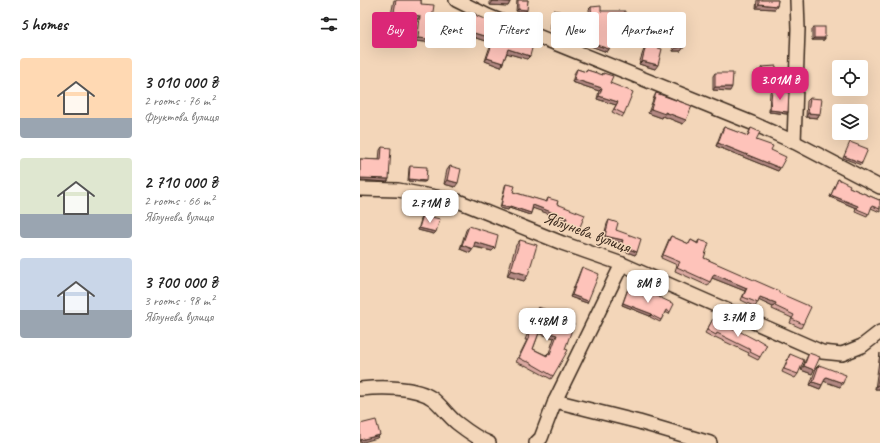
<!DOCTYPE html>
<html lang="en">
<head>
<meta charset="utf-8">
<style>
	body { margin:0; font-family:Caveat,sans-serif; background:#f2f2f2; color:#222; height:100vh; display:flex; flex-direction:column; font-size:15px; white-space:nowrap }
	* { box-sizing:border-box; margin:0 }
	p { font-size:13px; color:#767676 }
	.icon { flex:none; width:22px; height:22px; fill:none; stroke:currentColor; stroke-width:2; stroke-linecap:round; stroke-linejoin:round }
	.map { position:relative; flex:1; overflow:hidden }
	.sheet { display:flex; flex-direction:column; background:#fff; width:360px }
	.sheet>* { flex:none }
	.guide { position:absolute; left:12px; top:12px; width:380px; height:36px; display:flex; gap:8px }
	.tools { position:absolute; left:472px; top:60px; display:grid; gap:8px }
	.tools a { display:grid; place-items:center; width:36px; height:36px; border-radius:4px; background:#fff; box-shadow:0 4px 16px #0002; font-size:20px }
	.price { position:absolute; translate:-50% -34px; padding:0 9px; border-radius:8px; background:#fff; color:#222; font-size:13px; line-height:26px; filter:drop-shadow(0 1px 2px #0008) }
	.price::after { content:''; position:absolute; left:50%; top:24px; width:12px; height:9px; margin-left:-6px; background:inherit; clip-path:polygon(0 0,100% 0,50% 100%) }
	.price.selected { background:#db2777; color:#fff }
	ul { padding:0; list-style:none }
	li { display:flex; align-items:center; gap:12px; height:100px; padding:0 20px }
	li span { display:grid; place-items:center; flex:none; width:112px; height:80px; border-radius:4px; color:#555 }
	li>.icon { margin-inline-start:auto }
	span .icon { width:48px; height:48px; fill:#fffc; stroke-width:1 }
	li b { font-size:17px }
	h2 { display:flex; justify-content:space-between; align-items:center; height:48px; padding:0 20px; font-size:17px }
	.pill { padding:0 14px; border-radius:4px; background:#fff; box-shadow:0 4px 16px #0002; font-size:14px; line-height:36px }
	.pill.selected { background:#db2777; color:#fff }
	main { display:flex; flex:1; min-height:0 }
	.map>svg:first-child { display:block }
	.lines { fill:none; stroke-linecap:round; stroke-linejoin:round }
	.street-casing { stroke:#3b2a1e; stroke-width:16 }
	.street { stroke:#f3d6b9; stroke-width:13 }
	.wall { fill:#daa8a0; stroke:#3b2a1e; fill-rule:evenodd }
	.shaded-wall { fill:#b28882; stroke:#3b2a1e }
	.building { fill:#fec3ba; stroke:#3b2a1e; fill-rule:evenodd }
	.labels { text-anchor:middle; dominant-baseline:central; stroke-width:3; stroke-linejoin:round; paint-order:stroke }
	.street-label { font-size:17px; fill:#3b2a1e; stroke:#f3d6b9 }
</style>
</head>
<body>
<main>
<section class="sheet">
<h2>5 homes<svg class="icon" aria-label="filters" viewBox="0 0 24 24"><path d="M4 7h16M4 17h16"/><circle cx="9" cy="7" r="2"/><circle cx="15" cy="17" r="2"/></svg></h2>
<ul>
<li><span style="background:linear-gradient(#ffd9b3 75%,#9aa5b1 0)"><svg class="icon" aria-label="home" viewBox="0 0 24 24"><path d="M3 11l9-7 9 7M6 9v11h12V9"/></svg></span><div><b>3 010 000 ₴</b><p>2 rooms · 76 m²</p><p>Фруктова вулиця</p></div></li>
<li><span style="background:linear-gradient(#dfe7d0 70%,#9aa5b1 0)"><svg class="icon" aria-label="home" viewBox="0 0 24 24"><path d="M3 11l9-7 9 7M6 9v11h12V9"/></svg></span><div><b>2 710 000 ₴</b><p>2 rooms · 66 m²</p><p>Яблунева вулиця</p></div></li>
<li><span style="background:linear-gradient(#c9d6e8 65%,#9aa5b1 0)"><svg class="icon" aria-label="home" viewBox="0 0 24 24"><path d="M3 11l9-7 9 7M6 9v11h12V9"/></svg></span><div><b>3 700 000 ₴</b><p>3 rooms · 98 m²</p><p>Яблунева вулиця</p></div></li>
</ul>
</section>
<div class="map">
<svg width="520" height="443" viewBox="0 0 520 443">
	<rect width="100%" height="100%" fill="#f3d6b9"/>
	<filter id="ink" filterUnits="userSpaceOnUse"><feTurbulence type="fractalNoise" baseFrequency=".025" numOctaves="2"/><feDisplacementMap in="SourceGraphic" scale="8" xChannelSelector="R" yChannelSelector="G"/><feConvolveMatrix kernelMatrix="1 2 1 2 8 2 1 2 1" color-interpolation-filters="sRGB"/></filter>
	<g filter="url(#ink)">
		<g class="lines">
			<defs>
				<g id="street">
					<path d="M96,0L128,16L392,123L434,142L520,187"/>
					<path d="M434,142L438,29L437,0"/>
					<path d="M0,189L38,190L98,201L202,243L262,264L462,352L482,354L502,346L520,332"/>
					<path d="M0,389C20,387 56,386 73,399C82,406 88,416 97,423C106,430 118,439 129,443"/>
					<path d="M195,401L279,422L350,443"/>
					<path d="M176,443L181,438L195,401L262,264"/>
				</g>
			</defs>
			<!-- street casing -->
			<use href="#street" class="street-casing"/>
			<!-- street -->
			<use href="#street" class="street"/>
		</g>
		<!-- wall -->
		<g class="wall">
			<path d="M34,0H61V4L72,18L77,29L97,45L55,41L58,19L31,15Z"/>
			<path d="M130,0H150V2L148,6L130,5Z"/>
			<path d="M157,0H168L166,12L156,11Z"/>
			<path d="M397,0H418L417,6L415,9L396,8Z"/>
			<path d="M231,7L241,11L263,30L261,33H255L249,49L247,52L228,45L237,20H230L229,9Z"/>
			<path d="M194,10L209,29L207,32L189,29L192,14Z"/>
			<path d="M108,13L117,16L156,36L167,59L147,53L141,67L125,61L131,43L113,37L111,39L102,38L106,16Z"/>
			<path d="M454,27L464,40H452V29Z"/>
			<path d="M314,30L324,47L321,51H313L311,34Z"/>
			<path d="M286,45L295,69L279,64L284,49Z"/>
			<path d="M402,67L415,87L398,88L397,78L399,75H401L400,70Z"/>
			<path d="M217,69L226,72L227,70L242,75L243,73L250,83L264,114L262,117L252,112L256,105L237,99L239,91L212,82L215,72Z"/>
			<path d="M355,73L370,91L353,90V76Z"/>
			<path d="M412,90L428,112L427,114L409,112L410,92Z"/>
			<path d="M296,93L326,120L323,124L303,116L302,118L288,113L294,97Z"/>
			<path d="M450,98L458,118L446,117L447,101Z"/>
			<path d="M364,127L387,136L391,128L396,140L411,150L420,168L418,171L356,146L362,130Z"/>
			<path d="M22,147L29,179L27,182L0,180V159L19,160L20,150Z"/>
			<path d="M50,166L66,181L64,182L48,181L49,168Z"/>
			<path d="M90,166L95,187L84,184L87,170Z"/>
			<path d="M478,179L489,187L519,200L520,199V212L511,208L507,216L495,211L496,208L470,197Z"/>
			<path d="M146,184L153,192L186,202L188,198L197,204L218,231L203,225L206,220L173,208L170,215L149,208L148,210L140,208L145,186Z"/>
			<path d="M63,215L74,234L58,230L62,216Z"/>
			<path d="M249,220L256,230L277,252L275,255L259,249L261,243L243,239L247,224Z"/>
			<path d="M109,226L135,248L132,251L114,247L110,253L100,249L106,230Z"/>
			<path d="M311,236L329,244L331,240L337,243L339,240L344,258L419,293L443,324L441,328L430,323L432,318L412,309L413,307L399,300L395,307L381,300L385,291L352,278L348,286L315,271L317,265L301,258L309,239Z"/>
			<path d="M160,240L168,275L164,281L147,276L156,245Z"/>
			<path d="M222,267L227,303L210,297L221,269Z"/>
			<path d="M268,289L286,295L288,292L310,312L309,314L305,312L300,322L290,317V316L262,305L267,291Z"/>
			<path d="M178,307L186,315L214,324L193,376L191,379L165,365V366L156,362L167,340H165L176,311ZM179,333L194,338L189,353H188L186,355L173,349Z"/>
			<path d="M353,319L400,357L398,360L388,355L389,353L355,337L354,338L345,333Z"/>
			<path d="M449,353L452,374L441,370L447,357Z"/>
			<path d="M520,353V389H515Z"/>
			<path d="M430,354L438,374L435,378L422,372L428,358Z"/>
			<path d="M459,365L480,387L464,381L460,389L450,385L456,368Z"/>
		</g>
		<!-- shaded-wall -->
		<g class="shaded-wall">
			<path d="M133,1L150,2L148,6L130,5Z"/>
			<path d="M399,4L417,6L415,9L396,8Z"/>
			<path d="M158,9L167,10L166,12L156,11Z"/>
			<path d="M34,12L60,16L58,19L31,15Z"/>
			<path d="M232,18H239L237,20H230Z"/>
			<path d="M191,25L209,29L207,32L189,29Z"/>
			<path d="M256,30H263L261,33L254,32Z"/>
			<path d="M114,33L134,39L131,43L113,37L111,39L102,38L105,34Z"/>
			<path d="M58,38L99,42L97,45L55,41Z"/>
			<path d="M454,38H465L464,40H452Z"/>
			<path d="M230,43L249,49L247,52L228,45Z"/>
			<path d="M324,47L321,51H313L316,48Z"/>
			<path d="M148,49L170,56L167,59L146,53Z"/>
			<path d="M127,58L143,63L141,67L125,61Z"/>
			<path d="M282,61L298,65L295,69L279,64Z"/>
			<path d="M214,79L242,88L239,91L212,82Z"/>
			<path d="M417,84L415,87L398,88L400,85Z"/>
			<path d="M355,87H372L370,91L353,90Z"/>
			<path d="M239,96L258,102L256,105L237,99Z"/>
			<path d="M291,109L305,112L326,120L323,124L303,116L302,118L288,113Z"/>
			<path d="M410,110L428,112L427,114L409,112Z"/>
			<path d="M448,113L460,114L458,118L446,117Z"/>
			<path d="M358,143L420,168L418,171L356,146Z"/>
			<path d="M484,156L502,163L501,165L483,158Z"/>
			<path d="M0,178L29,179L27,182L0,180Z"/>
			<path d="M49,179L66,181L64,182L48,181Z"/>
			<path d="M87,180L98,183L95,187L84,184Z"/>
			<path d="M471,195L498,206L496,208L470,197Z"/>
			<path d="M173,205L207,218L206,220L172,208Z"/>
			<path d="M141,206H150L171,213L170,215L149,208L148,210L140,208Z"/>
			<path d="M205,223L219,229L218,231L203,225Z"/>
			<path d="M59,228L76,232L74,234L58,230Z"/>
			<path d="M245,236L263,240L261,243L243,239Z"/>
			<path d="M115,242L135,248L132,251L112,246Z"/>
			<path d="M102,245L113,249L110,253L100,249Z"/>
			<path d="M261,246L277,252L275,255L259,249Z"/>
			<path d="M151,270L168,275L164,281L147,276Z"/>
			<path d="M354,274L387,288L385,291L352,278Z"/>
			<path d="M212,295L228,301L227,303L210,297Z"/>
			<path d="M400,297L416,303L413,307L398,300Z"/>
			<path d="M263,303L292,314L290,316L262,305Z"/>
			<path d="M180,330L197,335L194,338L177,333Z"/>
			<path d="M444,366L454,370L452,374L441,370Z"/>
			<path d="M466,377L483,383L480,387L463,381Z"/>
			<path d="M453,382L462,385L460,389L450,385Z"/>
			<path d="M517,385L520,386V389H515Z"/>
			<path d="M20,435L17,438L0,443V440Z"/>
		</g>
		<!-- building -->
		<g class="building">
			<path d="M36,0H61V4L74,5L72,18L78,19L77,29L100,31L99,42L58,38L60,16L34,12Z"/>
			<path d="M133,0H150V2L133,1Z"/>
			<path d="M158,0H168L167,10L158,9Z"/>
			<path d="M399,0H418L417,6L399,4Z"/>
			<path d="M241,6V11H265L263,30H256L249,49L230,43L239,18H232L231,7Z"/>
			<path d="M194,10L212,14L209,29L191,25Z"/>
			<path d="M108,13L116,14L117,16L157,32L156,36L174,41L170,56L148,49L143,63L127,58L134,39L114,33V36L105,34Z"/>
			<rect x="454" y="27" width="11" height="11"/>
			<path d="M314,30H322L324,47L316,48Z"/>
			<path d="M286,45L302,49L298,65L282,61Z"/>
			<path d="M416,66L417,84L400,85L399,75H403L402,67Z"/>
			<path d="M217,69L226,72L227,70L243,75V73L253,76L250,83L273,92L264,114L254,109L258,102L239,96L242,88L214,79Z"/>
			<path d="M355,73H373L372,87H355Z"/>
			<path d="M412,90L429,92L428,112L410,110Z"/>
			<path d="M296,93L332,106L326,120L305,112V114L291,109Z"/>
			<path d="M450,98L462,99L460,114L448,113Z"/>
			<path d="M364,127L388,136L391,128L400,132L396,140L413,146L411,150L426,157L420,168L358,143Z"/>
			<path d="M490,142L508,149L502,163L484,156Z"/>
			<path d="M22,147L31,148L29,179L0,178V159L21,160Z"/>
			<path d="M50,166L67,167L66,181L49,179Z"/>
			<path d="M90,166L101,169L98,183L87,180Z"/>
			<path d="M478,179L490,185L489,187L519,200L520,199V209L512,206L509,214L497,209L498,206L471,195Z"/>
			<path d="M146,184L155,186L153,192L187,202L188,198L198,201L197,204L225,215L219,229L205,223L207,218L173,205L171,213L150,206L149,208L141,206Z"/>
			<path d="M63,215L80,219L76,232L59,228Z"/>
			<path d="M249,220L258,223L256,230L281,239L277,252L261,246L263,240L245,236Z"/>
			<path d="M109,226L138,235L135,248L115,242L113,249L102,245Z"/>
			<path d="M311,236L329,244L331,240L338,244L339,240L349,243L344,258L419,291V293L451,307L443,324L432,319L434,315L415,306L416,303L400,297L398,303L383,297L387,288L354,274L350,282L317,267L320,262L303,255Z"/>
			<path d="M160,240L177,245L168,275L151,270Z"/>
			<path d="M222,267L239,274L228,301L212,295Z"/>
			<path d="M268,289L286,296L288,292L314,304L310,312L306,310L301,320L291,315L292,314L263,303Z"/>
			<path d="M178,307L187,310L186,315L214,324L205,349L208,350L193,376L167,361V362L159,358L169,337L168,336ZM180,330L197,335L190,354L188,353L187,356L173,349Z"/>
			<path d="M353,319L374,330L375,329L396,340L397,339L407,345L400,357L390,352L391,350L357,333L356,335L347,330Z"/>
			<path d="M449,353L460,357L454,370L444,366Z"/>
			<path d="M430,354L444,360L438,374L424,369Z"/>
			<path d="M459,365L486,375L483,383L466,377L462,385L453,382Z"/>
			<path d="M520,366V386L517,385Z"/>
			<path d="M16,420L20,435L0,440V424Z"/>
		</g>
	</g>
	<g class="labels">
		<!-- street labels -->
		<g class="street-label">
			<text transform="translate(227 232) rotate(20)">Яблунева вулиця</text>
		</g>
	</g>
</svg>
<div class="tools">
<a><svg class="icon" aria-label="locate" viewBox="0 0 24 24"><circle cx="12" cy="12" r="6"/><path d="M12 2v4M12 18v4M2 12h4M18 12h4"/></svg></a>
<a><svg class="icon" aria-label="layers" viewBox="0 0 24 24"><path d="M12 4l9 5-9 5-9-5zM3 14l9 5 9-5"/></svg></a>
</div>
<b class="price selected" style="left:420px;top:101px">3.01M ₴</b>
<b class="price" style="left:70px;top:224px">2.71M ₴</b>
<b class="price" style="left:288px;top:304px">8M ₴</b>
<b class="price" style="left:378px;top:338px">3.7M ₴</b>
<b class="price" style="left:187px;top:342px">4.48M ₴</b>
<div class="guide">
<a class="pill selected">Buy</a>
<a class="pill">Rent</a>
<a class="pill">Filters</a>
<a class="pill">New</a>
<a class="pill">Apartment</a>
</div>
</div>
</main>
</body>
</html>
